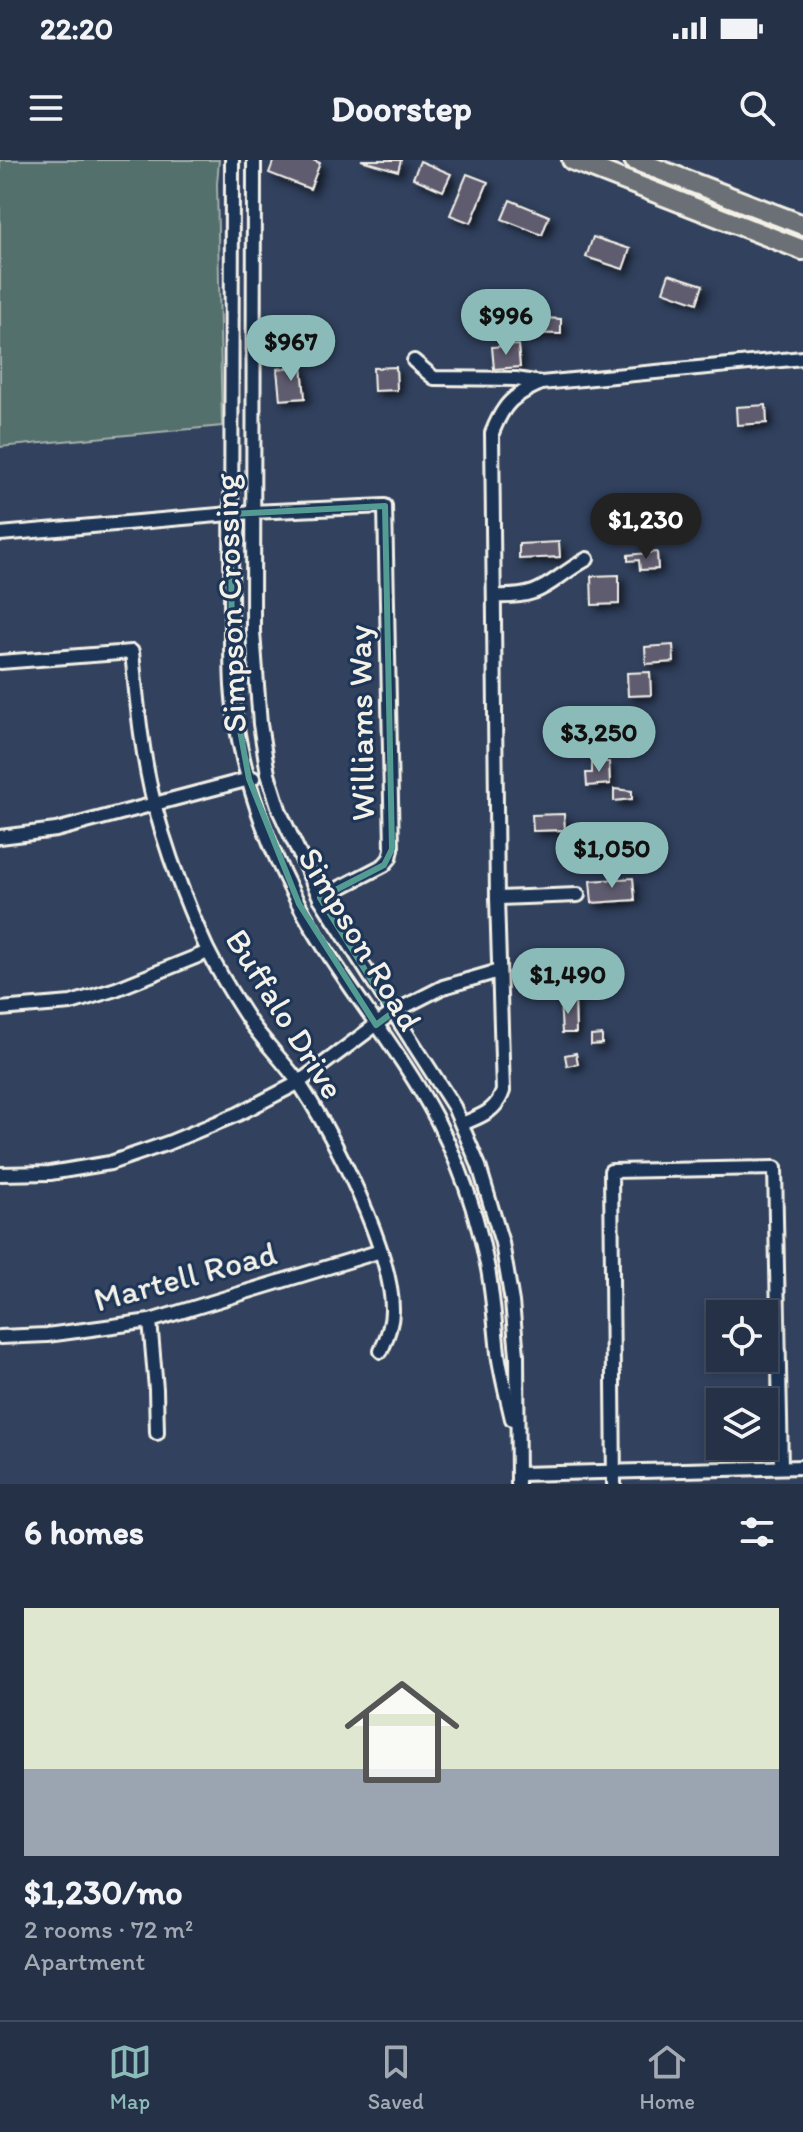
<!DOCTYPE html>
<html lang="en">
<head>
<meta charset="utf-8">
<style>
	body { margin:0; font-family:Itim,sans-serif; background:#2d394d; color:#f1f3f6; height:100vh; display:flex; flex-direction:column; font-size:30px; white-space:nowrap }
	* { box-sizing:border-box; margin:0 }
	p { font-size:26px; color:#a3a9b3 }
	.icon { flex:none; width:44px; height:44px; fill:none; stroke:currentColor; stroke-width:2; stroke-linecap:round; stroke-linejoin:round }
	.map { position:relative; height:1324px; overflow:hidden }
	.panel { display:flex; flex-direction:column; background:#253146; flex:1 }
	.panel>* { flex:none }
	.tools { position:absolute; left:706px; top:1140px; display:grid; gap:16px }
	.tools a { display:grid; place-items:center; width:72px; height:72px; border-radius:0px; background:#253146; box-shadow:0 4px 12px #0003,0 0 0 2px #424c5f; font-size:40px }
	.price { position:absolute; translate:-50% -68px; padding:0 18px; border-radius:28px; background:#8bbbb9; color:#111; font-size:26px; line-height:52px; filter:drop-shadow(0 2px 4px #0008) }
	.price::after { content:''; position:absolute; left:50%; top:48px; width:24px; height:18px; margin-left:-12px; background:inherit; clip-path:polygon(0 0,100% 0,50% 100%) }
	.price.selected { background:#222; color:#fff }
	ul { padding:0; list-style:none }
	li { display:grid; align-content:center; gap:16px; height:424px; padding:0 24px }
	li span { display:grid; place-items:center; height:248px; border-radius:0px; color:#555 }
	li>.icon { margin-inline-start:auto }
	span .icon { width:144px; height:144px; fill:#fffc; stroke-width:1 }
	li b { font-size:34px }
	h2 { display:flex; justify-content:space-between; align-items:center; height:96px; padding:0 24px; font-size:34px }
	.status { display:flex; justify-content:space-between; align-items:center; height:56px; padding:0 40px; background:#253146; direction:ltr }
	.status svg { height:22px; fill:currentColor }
	header { display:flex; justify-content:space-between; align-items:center; height:104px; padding:0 24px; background:#253146; font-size:36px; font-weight:800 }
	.menu { display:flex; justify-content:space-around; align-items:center; height:112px; border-top:2px solid #424c5f; background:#253146; font-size:22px; color:#a3a9b3 }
	.menu a { display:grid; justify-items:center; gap:4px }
	.menu .selected { color:#8bbbb9 }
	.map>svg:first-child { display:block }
	.green { fill:#536f6d; stroke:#a4b0aa; stroke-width:2 }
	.building { fill:#605c70; stroke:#f4f1e8; stroke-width:2; filter:url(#shadow) }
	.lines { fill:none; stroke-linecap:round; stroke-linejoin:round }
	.minor-casing { stroke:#f4f1e8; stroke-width:18 }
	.highway-casing { stroke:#f4f1e8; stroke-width:24 }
	.minor { stroke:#1d3557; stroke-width:12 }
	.highway { stroke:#6b7074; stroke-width:18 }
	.marked { fill:none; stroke:#549b93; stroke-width:6; stroke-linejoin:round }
	.labels { text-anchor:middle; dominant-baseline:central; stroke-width:6; stroke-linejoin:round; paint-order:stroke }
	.street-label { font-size:34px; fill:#f4f1e8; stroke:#1d3557 }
</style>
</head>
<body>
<div class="status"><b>22:20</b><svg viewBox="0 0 49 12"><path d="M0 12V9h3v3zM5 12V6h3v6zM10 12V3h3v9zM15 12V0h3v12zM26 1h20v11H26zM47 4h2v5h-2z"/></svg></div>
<header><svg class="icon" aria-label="menu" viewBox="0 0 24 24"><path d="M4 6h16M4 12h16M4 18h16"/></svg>Doorstep<svg class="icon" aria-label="search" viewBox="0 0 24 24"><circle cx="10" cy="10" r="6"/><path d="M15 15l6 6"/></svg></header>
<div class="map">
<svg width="803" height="1324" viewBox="0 0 803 1324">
	<defs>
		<filter id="shadow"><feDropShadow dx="5" dy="5" stdDeviation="4" flood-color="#0009"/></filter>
	</defs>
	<rect width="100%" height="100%" fill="#31415e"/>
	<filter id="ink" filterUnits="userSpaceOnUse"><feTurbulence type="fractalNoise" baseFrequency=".0125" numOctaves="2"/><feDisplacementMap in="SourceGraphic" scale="16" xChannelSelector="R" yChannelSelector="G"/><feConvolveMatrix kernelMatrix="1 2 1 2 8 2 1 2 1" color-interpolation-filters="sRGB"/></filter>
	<g filter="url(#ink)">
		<!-- green -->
		<path class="green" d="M0,0H219L217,24L222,266L0,287Z"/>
		<!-- building -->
		<g class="building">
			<path d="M274,0H313L320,3L310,29L269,13Z"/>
			<path d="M361,0H401L398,11Z"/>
			<path d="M420,1L451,14L443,31L413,18Z"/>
			<path d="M467,14L488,22L471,63L450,55Z"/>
			<path d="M510,40L549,56L542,75L502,59Z"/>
			<path d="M593,77L630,89L623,109L586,97Z"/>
			<path d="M669,114L703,125L697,143L663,131Z"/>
			<path d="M525,157L561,159V174L524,173Z"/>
			<path d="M518,185L520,207L494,209L492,187Z"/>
			<path d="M302,206L305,238L280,240L277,209Z"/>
			<path d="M396,207L397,230L374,231L373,208Z"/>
			<path d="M766,245L767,263L737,265L736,247Z"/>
			<path d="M559,382L560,397L519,399V384Z"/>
			<path d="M657,392L658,409L640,410L639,400L628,401V395Z"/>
			<path d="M619,415V444L592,445L591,416Z"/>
			<path d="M673,485L674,502L646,504L645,487Z"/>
			<path d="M650,512L651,535L628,536L627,513Z"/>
			<path d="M592,602H609L610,624L587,626L586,613H592Z"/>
			<path d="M614,629L632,631V639L614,641Z"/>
			<path d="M564,654L565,670L533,671L532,655Z"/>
			<path d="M633,718L635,740L592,743L590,721Z"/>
			<path d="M575,838L576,873H562L560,839Z"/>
			<path d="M602,875V884L591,885V876Z"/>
			<path d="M576,893L578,904L567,906L565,895Z"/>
		</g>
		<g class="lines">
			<defs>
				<g id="minor">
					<path d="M232,0L231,471C231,489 231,508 232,526C238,617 275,711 324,787C361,845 405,899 437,960C461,1007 478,1057 488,1109C493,1137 495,1165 498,1193C501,1215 507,1237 512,1259"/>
					<path d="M254,0L253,472L260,564L268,614L280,652L320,738L454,947L479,1006L502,1083L512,1142L517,1195L518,1324"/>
					<path d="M414,201L434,218L516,219L541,223"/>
					<path d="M0,374L252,352L385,346L392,689L390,698L384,705L320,738"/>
					<path d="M494,436C546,438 546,422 587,399"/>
					<path d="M0,502L132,492C137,543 142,597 155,647C168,696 186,743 207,789C219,813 235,839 250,862C265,883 284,902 299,923C333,975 393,1090 392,1151C392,1165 387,1178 381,1191"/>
					<path d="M0,677L56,670L253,618"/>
					<path d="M497,738L578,735"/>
					<path d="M0,849L71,843L116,829L208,792"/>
					<path d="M462,964C480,956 496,952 503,931L497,738L492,273C504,243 512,236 541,223L803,198"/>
					<path d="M0,1014L50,1013L110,1003L168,983L238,954L298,923L392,853L443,827L499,811"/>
					<path d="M150,1161L156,1229L157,1273"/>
					<path d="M0,1177L47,1175L150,1161L381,1091"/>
					<path d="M518,1314L803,1307"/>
					<path d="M614,1324L611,1011L775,1008L781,1307"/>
				</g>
				<g id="highway">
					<path d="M572,0L803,90"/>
					<path d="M634,0L803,65"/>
				</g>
			</defs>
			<!-- minor casing -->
			<use href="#minor" class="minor-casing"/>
			<!-- highway casing -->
			<use href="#highway" class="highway-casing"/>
			<!-- minor -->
			<use href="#minor" class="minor"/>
			<!-- highway -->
			<use href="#highway" class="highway"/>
		</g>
	</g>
	<!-- marked area -->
	<path class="marked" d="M385,346L392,689L384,705L320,738L392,853L376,865L299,744L249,619L232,527L231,354Z"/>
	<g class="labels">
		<!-- street labels -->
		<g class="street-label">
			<text transform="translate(230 443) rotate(-92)">Simpson Crossing</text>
			<text transform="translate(361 563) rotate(-91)">Williams Way</text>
			<text transform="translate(360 779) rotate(59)">Simpson Road</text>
			<text transform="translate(285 854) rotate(58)">Buffalo Drive</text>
			<text transform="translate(185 1116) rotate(-15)">Martell Road</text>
		</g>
	</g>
</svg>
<div class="tools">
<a><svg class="icon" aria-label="locate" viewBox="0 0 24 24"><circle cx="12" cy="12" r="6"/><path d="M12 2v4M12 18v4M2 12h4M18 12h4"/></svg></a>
<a><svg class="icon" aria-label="layers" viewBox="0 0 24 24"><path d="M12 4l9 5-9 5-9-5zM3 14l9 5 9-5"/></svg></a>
</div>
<b class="price" style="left:506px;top:197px">$996</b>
<b class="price" style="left:291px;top:223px">$967</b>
<b class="price selected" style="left:646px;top:401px">$1,230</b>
<b class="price" style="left:599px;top:614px">$3,250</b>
<b class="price" style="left:612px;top:730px">$1,050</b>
<b class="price" style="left:568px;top:856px">$1,490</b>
</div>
<section class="panel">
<h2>6 homes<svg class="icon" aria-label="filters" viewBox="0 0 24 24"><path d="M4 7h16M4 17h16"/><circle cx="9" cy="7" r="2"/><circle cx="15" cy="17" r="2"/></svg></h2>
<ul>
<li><span style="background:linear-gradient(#dfe7d0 65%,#9aa5b1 0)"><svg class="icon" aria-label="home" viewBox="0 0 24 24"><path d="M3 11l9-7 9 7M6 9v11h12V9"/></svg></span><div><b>$1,230/mo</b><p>2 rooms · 72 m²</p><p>Apartment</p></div></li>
</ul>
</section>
<nav class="menu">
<a class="selected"><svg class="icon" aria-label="map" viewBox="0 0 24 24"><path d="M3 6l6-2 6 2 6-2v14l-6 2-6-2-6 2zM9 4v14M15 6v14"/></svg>Map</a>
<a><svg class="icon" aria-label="saved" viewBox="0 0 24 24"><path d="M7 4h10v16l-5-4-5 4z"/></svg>Saved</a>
<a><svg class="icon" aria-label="home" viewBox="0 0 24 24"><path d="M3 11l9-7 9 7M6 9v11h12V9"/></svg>Home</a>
</nav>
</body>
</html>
